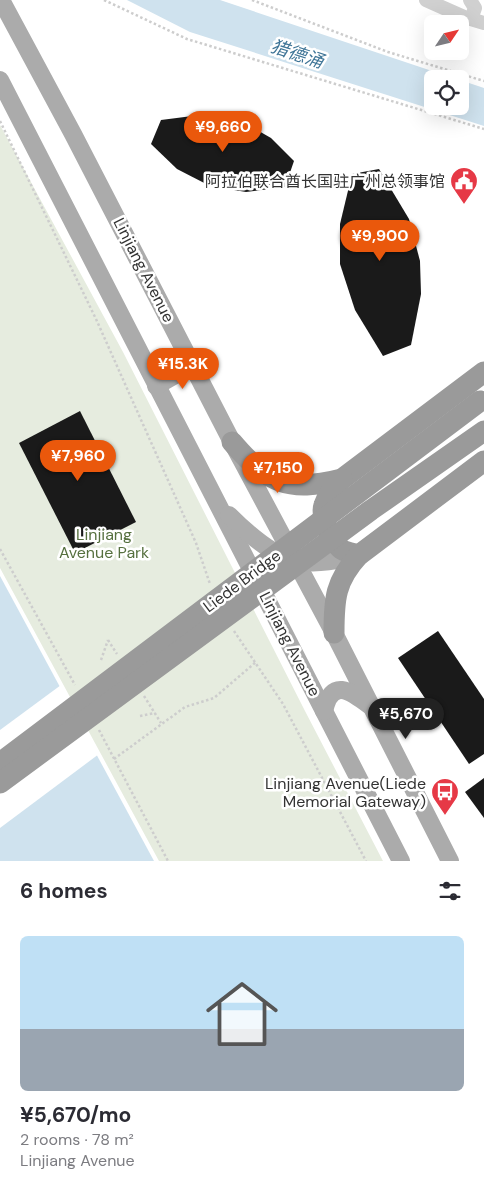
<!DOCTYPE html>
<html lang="en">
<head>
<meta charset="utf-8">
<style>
	body { margin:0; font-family:"DM Sans","Noto Sans SC",sans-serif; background:#f7f7f7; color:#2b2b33; height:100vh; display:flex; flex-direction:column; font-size:19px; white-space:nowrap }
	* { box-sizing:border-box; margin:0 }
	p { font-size:16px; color:#7c7c81 }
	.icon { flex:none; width:28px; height:28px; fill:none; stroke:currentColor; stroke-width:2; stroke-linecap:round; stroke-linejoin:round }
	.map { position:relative; height:861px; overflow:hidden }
	.panel { display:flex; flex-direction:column; background:#fff; flex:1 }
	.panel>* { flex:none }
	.needle { width:32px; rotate:55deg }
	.fabs { position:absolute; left:424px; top:15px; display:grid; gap:10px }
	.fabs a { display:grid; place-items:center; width:45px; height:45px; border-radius:8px; background:#fff; box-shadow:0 5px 20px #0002; font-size:25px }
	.price { position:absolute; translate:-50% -42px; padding:0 11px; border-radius:18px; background:#ea580c; color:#fff; font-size:16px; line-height:32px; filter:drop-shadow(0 1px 2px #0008) }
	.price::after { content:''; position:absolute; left:50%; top:30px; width:15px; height:11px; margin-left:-8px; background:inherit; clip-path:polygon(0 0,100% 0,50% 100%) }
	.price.on { background:#222; color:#fff }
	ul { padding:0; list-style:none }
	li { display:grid; align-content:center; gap:10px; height:265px; padding:0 20px }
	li+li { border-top:1px solid #e1e1e2 }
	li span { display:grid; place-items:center; height:155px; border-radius:8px; color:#555 }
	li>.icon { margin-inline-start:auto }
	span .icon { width:90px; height:90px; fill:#fffc; stroke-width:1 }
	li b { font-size:21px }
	h2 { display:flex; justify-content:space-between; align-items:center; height:60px; padding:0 20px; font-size:21px }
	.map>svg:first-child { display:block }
	.green { fill:#e6ecdf }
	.water { fill:#cfe2ee }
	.pier { fill:#fff }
	.building { fill:#1a1a1a }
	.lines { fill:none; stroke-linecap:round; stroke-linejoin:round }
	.path { stroke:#cdcdcd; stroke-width:2.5; stroke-dasharray:2.5 2.5; stroke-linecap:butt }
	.minor { stroke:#d0d0d0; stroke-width:14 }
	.major { stroke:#ababab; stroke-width:18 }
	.highway { stroke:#9a9a9a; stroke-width:21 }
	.highway-bridge { stroke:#9a9a9a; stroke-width:21 }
	.labels { text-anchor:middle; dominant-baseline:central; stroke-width:5; stroke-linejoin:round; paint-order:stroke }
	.poi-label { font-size:16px; fill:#333; stroke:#fff; text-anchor:end }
	.street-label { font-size:16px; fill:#333; stroke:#fff }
	.park-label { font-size:16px; fill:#56703f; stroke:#fff }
	.water-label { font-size:18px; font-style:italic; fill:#3f7597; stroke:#fff }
</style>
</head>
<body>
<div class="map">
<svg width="484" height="861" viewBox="0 0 484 861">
	<rect width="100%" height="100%" fill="#fff"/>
	<!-- green -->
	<path class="green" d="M0,125L123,352L305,711L383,861H159L0,568Z"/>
	<!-- water -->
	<g class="water">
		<path d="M127,0H220L456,79H432V106H460V80L484,88V126L190,32Z"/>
		<path d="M0,576L154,861H0Z"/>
	</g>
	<!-- pier -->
	<path class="pier" d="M61,685L99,754L0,828V730Z"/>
	<!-- building -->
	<g class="building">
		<path d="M208,114L243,122L271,138L294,161L285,187L246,192L210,186L177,169L151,144L161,120Z"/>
		<path d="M379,169L409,219L420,261L421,294L411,345L383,356L355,310L340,264V224L352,174Z"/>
		<path d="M80,411L136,522L75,553L19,443Z"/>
		<path d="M438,631L484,699V754L469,764L398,658Z"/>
		<path d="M484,778V818L465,792Z"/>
	</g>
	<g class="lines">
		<!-- path -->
		<g class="path">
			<path d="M104,0L187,39L484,129"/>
			<path d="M252,0L388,52L484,81"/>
			<path d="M0,121L96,319L196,543L210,584"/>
			<path d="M0,549L75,685"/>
			<path d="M234,631L283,704L366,861"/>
			<path d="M108,640L117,654"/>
			<path d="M101,660L108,640"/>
			<path d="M144,696L161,723"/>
			<path d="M140,716L155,713"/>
			<path d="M99,730L168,861"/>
			<path d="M114,759L185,707L214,698L256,662"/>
		</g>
		<!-- minor -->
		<g class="minor">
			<path d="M426,0L464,17L484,23"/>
			<path d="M470,0L475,8L471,19"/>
		</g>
		<!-- major -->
		<g class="major">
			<path d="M1,0L73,134L232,442L334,633L450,861"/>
			<path d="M0,80L401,861"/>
			<path d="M156,386L193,365"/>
			<path d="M229,515C245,531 274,557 297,561C318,565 339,560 359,555"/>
			<path d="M324,711C332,678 349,690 369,705"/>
		</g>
		<!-- highway -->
		<g class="highway">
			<path d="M232,442C267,483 288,493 342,479L484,372"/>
			<path d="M342,479C335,487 327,495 324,505C320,517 331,540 340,548C345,553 353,553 359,555"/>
			<path d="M334,633C334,599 335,581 359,555L484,461"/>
		</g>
		<!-- highway-bridge -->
		<g class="highway-bridge">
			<path d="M0,763L480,401"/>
			<path d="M0,783L371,510L484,431"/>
		</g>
	</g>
	<!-- icons -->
	<defs>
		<symbol id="civic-pin" viewBox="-11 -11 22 30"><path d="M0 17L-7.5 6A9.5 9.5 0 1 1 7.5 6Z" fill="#e63946" stroke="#fff"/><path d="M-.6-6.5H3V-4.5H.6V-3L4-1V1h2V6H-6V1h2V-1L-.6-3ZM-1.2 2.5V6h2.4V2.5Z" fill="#fff"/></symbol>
		<symbol id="bus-pin" viewBox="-11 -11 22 30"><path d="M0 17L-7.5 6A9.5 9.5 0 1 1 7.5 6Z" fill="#e63946" stroke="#fff"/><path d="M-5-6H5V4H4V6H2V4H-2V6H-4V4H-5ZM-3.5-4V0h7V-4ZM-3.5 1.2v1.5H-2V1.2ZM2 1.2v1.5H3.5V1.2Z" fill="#fff"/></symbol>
	</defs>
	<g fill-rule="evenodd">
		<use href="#civic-pin" x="448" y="165" width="32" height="43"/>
		<use href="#bus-pin" x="429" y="776" width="32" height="43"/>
	</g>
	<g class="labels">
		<!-- poi labels -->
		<g class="poi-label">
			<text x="445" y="181">阿拉伯联合酋长国驻广州总领事馆</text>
			<text x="426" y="783">Linjiang Avenue(Liede<tspan x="426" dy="18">Memorial Gateway)</tspan></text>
		</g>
		<!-- street labels -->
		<g class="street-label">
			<text transform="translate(144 270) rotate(63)">Linjiang Avenue</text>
			<text transform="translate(242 581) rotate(-37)">Liede Bridge</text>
			<text transform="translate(290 644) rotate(63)">Linjiang Avenue</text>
		</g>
		<!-- park labels -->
		<g class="park-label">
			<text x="104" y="534">Linjiang<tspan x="104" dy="18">Avenue Park</tspan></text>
		</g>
		<!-- water labels -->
		<g class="water-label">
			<text transform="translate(297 54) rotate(18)">猎德涌</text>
		</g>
	</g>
</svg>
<div class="fabs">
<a><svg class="needle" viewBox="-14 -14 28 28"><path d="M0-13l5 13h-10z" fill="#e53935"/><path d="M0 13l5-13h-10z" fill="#7c7c81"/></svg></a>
<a><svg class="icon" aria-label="locate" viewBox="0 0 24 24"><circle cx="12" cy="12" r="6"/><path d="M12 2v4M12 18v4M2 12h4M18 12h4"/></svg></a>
</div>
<b class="price" style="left:223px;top:153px">¥9,660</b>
<b class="price" style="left:380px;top:262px">¥9,900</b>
<b class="price" style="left:183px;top:390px">¥15.3K</b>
<b class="price" style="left:78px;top:482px">¥7,960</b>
<b class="price" style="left:278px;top:494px">¥7,150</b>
<b class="price on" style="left:406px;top:740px">¥5,670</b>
</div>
<section class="panel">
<h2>6 homes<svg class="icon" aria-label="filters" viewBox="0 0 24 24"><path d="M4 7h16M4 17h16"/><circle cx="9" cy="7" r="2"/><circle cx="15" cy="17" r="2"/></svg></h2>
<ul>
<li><span style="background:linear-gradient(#bfe0f5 60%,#9aa5b1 0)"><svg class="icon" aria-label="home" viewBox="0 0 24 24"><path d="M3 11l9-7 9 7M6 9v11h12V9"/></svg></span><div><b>¥5,670/mo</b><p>2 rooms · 78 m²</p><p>Linjiang Avenue</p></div></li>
</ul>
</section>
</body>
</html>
